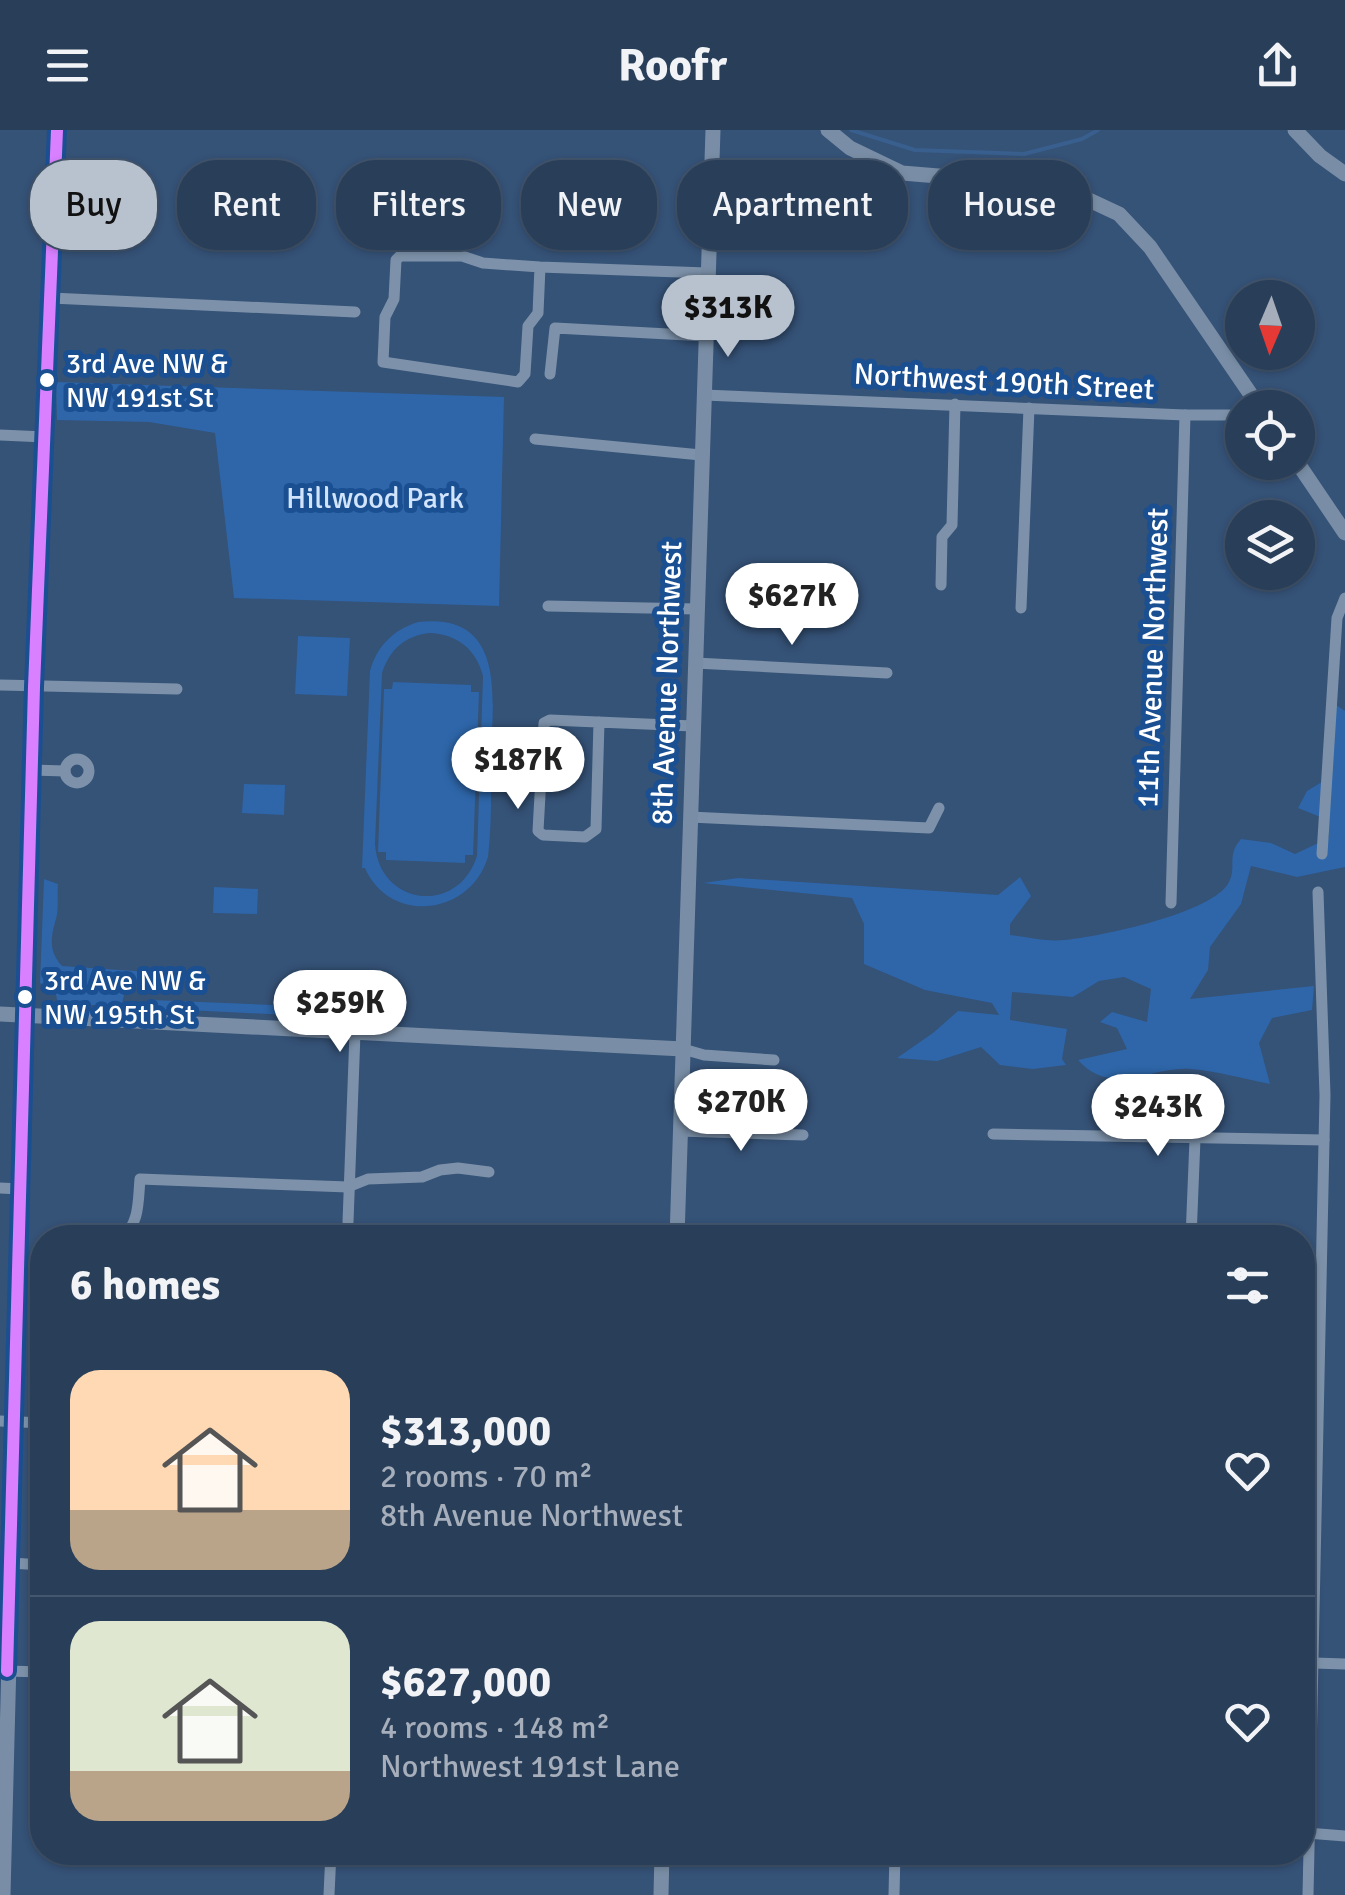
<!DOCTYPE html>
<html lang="en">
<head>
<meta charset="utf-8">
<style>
	body { margin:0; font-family:Signika,sans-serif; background:#30455f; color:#f1f3f6; height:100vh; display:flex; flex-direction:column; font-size:38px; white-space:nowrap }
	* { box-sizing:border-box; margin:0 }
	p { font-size:32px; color:#a5aeba }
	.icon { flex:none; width:55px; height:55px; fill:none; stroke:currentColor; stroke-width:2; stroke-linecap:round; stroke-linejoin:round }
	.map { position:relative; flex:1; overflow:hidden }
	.drawer { position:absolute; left:30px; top:1095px; width:1285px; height:640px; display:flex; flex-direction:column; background:#283e59; border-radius:40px; box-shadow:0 2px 8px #0004,0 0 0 2px #44576f }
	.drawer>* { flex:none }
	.guide { position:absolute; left:30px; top:30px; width:1285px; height:90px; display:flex; gap:20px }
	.needle { width:65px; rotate:182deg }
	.controls { position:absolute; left:1225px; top:150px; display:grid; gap:20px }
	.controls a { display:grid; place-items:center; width:90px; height:90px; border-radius:50%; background:#283e59; box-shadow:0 2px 8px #0004,0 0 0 2px #44576f; font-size:50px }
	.price { position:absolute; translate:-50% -85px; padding:0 22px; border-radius:35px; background:#fff; color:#222; font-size:32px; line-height:65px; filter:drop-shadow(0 2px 5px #0008) }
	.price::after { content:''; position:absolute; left:50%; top:60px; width:30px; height:22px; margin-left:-15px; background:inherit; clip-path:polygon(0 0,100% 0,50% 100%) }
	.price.active { background:#b8c2cf; color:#111 }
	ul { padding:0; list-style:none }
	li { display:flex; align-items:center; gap:30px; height:250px; padding:0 40px }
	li+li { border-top:2px solid #44576f }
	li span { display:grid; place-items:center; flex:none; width:280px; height:200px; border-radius:30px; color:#555 }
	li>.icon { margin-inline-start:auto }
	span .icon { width:120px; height:120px; fill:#fffc; stroke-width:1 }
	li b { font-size:42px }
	h2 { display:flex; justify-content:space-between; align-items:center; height:120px; padding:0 40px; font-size:42px }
	.pill { padding:0 35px; border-radius:40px; background:#283e59; box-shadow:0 2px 8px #0004,0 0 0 2px #44576f; font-size:35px; line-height:90px }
	.pill.active { background:#b8c2cf; color:#111 }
	header { display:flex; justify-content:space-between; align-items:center; height:130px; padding:0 40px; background:#283e59; font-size:45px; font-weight:700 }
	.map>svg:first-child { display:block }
	.green { fill:#2e66a9; fill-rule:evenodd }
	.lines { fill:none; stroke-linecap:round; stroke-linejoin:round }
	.stream { stroke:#395f8e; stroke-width:4 }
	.street { stroke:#7d92aa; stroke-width:11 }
	.secondary { stroke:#798ea6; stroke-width:15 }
	.bus-1-casing { stroke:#1a4f92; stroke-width:20 }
	.bus-1 { stroke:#d880ff; stroke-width:12 }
	.bus-dot { fill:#fff; stroke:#1a4f92; stroke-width:4 }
	.labels { text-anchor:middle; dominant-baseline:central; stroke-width:10; stroke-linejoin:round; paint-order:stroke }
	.bus-label { font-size:28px; fill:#fff; stroke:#1a4f92; text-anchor:start }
	.street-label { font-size:30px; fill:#fff; stroke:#1a4f92 }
	.park-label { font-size:30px; fill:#d1e4fb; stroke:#1a4f92 }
</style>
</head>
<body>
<header><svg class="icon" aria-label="menu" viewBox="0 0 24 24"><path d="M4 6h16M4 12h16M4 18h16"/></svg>Roofr<svg class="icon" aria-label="share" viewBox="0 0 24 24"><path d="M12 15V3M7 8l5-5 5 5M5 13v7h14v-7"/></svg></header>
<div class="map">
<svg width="1345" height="1765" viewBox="0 0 1345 1765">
	<rect width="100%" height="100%" fill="#355277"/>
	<!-- green -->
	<g class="green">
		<path d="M56,252L504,267L499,476L234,468L215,303L149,292L57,290Z"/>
		<path d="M418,492C506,482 493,567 491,624C491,658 492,693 488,727C470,786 390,795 365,738H362L370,541C377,516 393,500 418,492ZM429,503C457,504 476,519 483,546L477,726C458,786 379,776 375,714L382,543C390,519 405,506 429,503Z"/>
		<path d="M298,506L350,508L347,566L295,564Z"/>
		<path d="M393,552L471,555V562H479L473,725H465V733L386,730V722H378L384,559H392Z"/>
		<path d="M1336,575L1345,581V737L1297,747L1251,736L1241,774L1210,817L1208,840L1190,869L1314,856L1312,880L1272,888L1259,913L1270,954C1244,949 1217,941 1191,939C1154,935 1111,968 1078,930L1127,919L1117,898L1100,892L1112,882L1147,892L1151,859L1124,847L1099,851L1073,867L1012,862L1010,890L1067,899L1062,929L1066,935L1033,939L1000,935L981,917L937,931L897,928L933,903L958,881L999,885L992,873L925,860L864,834V794L852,768L703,753L738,748L998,765L1020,747L1031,766L1010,794V805C1027,807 1047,812 1064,810C1098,807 1214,783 1229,752C1237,736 1226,726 1241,709L1271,713L1295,724L1329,708L1328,690L1298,678L1307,661L1330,647Z"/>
		<path d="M244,654L285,655L284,685L242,683Z"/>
		<path d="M44,749L58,754C57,764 59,779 56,789C51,806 48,821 62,836L149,842V847C132,849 123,859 122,876L58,874L55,860L40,853Z"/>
		<path d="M214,757L258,759L257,784L213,783Z"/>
		<path d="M152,870L321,877L328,880L330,887L145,878Z"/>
	</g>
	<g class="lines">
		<!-- stream -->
		<path class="stream" d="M851,0L915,20L1024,24L1082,9L1098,0"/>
		<!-- street -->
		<g class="street">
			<path d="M540,137L538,183L528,196L525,244L518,252L383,232L385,187L394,169L396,130L400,126H462L483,133L540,137L707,143"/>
			<path d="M51,168L355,182"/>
			<path d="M550,244L555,198L706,206"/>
			<path d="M704,265L1185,285H1242"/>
			<path d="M0,305L45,307"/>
			<path d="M535,309L701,325"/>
			<path d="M941,455L942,407L952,395L955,274"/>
			<path d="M548,476L697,479"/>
			<path d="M1021,478L1029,278"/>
			<path d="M695,533L887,543"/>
			<path d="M0,555L177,559"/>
			<path d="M599,592L596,699L585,707L543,705L538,701L544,593L550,590L693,596"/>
			<circle cx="77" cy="641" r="12"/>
			<path d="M32,640L65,641"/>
			<path d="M690,687L929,698L939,678"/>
			<path d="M1322,724L1337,488L1345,468"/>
			<path d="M1171,773L1185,285"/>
			<path d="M683,919L704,925L774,930"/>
			<path d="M680,1001L803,1005"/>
			<path d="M993,1004L1324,1010"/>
			<path d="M0,1058L20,1059"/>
			<path d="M348,1092L355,903"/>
			<path d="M121,1108C140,1095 138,1070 140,1049L348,1057L368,1049L422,1047L440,1040L458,1038L489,1042"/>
			<path d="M1191,1108L1195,1009"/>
			<path d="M0,1291L42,1293"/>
			<path d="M11,1433L42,1435"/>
			<path d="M1314,1533L1345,1534"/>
			<path d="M7,1541L42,1542"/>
			<path d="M1307,1703L1345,1706"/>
			<path d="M329,1765L331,1722"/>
			<path d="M894,1765L895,1722"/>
			<path d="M1308,1765L1325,965L1318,762"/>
		</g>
		<!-- secondary -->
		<g class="secondary">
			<path d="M828,0L850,18L902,43L1059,56L1119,84L1150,117L1260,278"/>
			<path d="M1295,0L1320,26L1345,44"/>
			<path d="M1297,332L1345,403"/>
			<path d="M0,884L683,919"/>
			<path d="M677,1108L713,0"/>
			<path d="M3,1765L34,557L57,0"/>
			<path d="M661,1765L662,1722"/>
		</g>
		<defs>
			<path id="bus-1" d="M7,1541L34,557L57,0"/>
		</defs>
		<!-- bus-1 casing -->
		<use href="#bus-1" class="bus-1-casing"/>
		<!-- bus-1 -->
		<use href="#bus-1" class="bus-1"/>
	</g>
	<!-- markers -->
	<g class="bus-dot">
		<circle cx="47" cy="250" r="9"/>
		<circle cx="25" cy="867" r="9"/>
	</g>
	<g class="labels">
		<!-- bus labels -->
		<g class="bus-label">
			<text x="66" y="234">3rd Ave NW &amp;<tspan x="66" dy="34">NW 191st St</tspan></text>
			<text x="44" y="851">3rd Ave NW &amp;<tspan x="44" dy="34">NW 195th St</tspan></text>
		</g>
		<!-- street labels -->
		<g class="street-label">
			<text transform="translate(1004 252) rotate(3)">Northwest 190th Street</text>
			<text transform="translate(1153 528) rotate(-88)">11th Avenue Northwest</text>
			<text transform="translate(667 553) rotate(-88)">8th Avenue Northwest</text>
		</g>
		<!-- park labels -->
		<g class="park-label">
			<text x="375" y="368">Hillwood Park</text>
		</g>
	</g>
</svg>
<div class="controls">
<a><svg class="needle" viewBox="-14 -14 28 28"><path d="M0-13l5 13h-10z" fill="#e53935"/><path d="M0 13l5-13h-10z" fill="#a5aeba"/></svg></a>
<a><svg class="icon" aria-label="locate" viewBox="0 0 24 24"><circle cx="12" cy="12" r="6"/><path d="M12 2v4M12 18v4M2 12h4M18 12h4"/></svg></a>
<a><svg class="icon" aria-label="layers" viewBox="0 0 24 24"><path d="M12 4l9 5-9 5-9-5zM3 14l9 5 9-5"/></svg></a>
</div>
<b class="price active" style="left:728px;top:230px">$313K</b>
<b class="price" style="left:792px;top:518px">$627K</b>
<b class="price" style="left:518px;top:682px">$187K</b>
<b class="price" style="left:340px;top:925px">$259K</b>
<b class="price" style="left:741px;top:1024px">$270K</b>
<b class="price" style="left:1158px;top:1029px">$243K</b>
<div class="guide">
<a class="pill active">Buy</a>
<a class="pill">Rent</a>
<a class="pill">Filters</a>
<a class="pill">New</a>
<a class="pill">Apartment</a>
<a class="pill">House</a>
</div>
<section class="drawer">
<h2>6 homes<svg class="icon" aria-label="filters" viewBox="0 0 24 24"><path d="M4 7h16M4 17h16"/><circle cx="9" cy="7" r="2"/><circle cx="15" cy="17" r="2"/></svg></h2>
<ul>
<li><span style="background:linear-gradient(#ffd9b3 70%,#b9a48a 0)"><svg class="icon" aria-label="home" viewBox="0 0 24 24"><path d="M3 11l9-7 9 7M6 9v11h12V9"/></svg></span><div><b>$313,000</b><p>2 rooms · 70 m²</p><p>8th Avenue Northwest</p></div><svg class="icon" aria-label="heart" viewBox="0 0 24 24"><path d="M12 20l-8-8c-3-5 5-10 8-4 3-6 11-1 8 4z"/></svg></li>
<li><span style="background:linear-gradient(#dfe7d0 75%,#b9a48a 0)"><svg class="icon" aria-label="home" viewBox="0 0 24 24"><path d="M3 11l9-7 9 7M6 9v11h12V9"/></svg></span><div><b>$627,000</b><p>4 rooms · 148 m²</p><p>Northwest 191st Lane</p></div><svg class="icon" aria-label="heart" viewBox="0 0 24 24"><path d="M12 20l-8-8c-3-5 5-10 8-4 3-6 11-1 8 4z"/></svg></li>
</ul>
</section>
</div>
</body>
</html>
